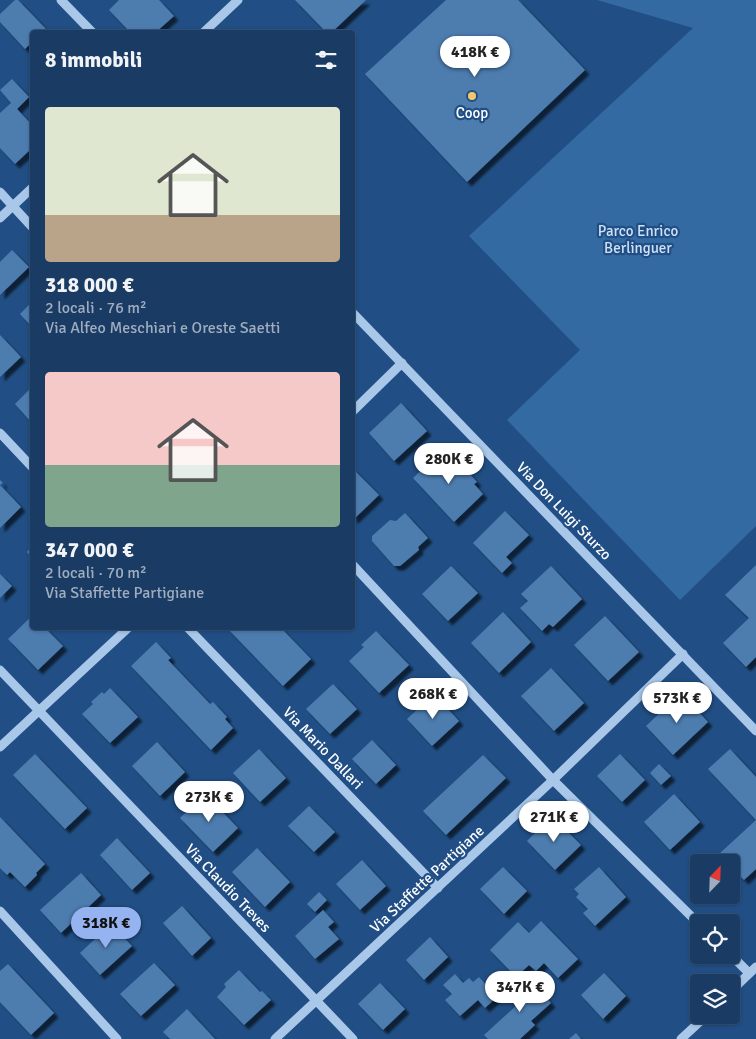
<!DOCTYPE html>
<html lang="it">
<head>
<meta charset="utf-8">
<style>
	body { margin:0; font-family:Signika,sans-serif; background:#26466d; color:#f1f3f6; height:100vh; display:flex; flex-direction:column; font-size:19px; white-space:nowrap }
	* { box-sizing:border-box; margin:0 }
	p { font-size:16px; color:#9fadbf }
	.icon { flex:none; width:28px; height:28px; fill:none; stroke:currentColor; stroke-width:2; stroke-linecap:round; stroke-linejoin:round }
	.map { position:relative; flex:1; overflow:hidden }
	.side { position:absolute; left:30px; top:30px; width:325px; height:600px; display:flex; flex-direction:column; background:#193b64; border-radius:5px; box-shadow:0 1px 4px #0004,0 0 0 1px #375578 }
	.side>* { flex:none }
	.needle { width:32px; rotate:23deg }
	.controls { position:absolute; left:690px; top:854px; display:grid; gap:10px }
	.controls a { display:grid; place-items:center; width:50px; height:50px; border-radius:5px; background:#193b64; box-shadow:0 1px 4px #0004,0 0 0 1px #375578; font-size:25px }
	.price { position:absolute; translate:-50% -42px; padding:0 11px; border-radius:18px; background:#fff; color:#222; font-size:16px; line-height:32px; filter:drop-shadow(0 1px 2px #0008) }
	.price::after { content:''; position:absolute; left:50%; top:30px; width:15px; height:11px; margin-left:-8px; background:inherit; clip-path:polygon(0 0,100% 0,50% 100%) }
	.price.selected { background:#95b2f1; color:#111 }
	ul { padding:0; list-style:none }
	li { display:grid; align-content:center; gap:10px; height:265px; padding:0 15px }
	li span { display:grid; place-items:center; height:155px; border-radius:5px; color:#555 }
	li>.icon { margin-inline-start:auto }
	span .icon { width:90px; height:90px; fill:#fffc; stroke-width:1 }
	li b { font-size:21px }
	h2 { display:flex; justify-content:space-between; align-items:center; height:60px; padding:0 15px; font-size:21px }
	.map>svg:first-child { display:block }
	.green { fill:#346aa2 }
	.building { fill:#4d7caf; filter:url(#shadow) }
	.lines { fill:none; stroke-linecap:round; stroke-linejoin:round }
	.minor { stroke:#a9c8e9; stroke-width:9 }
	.poi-dot { fill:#f6ca6a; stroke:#214f85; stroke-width:2 }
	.labels { text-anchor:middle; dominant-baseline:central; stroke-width:4.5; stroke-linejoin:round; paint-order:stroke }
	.poi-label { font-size:15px; fill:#fff; stroke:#214f85 }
	.park-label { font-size:15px; fill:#cee2f7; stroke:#214f85 }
	.street-label { font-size:15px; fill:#fff; stroke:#214f85 }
</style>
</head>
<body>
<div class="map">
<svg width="756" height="1039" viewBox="0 0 756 1039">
	<defs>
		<filter id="shadow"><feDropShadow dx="4.5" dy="4.5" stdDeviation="1" flood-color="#0009"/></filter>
	</defs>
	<rect width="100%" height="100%" fill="#214f85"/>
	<!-- green -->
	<path class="green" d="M597,0H756V526L680,600L507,420L580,350L469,236L693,28Z"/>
	<!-- building -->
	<g class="building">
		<path d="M15,0H18L46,29L42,32H32V42L25,49L0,22V14Z"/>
		<path d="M119,0H159L174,16L156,32H130L109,10Z"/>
		<path d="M295,0H366L332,32H326Z"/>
		<path d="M446,0H518L585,70L467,182L365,74Z"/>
		<path d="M12,79L29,97L17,109L32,125V148L15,164L0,148V113L11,103L0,90Z"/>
		<path d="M12,250L29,267L0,295V262Z"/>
		<path d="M32,302V327L20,314Z"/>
		<path d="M0,335L21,357L0,377Z"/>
		<path d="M32,387V423L15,404Z"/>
		<path d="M401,403L427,431L394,461L369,433Z"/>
		<path d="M442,450L452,461L455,458L477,482L474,484L483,494L454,522L413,478Z"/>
		<path d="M352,468L379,495L354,519L352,518Z"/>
		<path d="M0,480L3,483L0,485L21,507L0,528Z"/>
		<path d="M505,511L529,535L506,557L512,563L502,573L473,543Z"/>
		<path d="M405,513L428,538L418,547L419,550L400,566H394L372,541V536L390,520L396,521Z"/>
		<path d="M32,546V558L27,552Z"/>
		<path d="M756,565V657L746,667L723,643L749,618L725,595Z"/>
		<path d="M451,566L478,593L448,621L422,594Z"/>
		<path d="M551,566L582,599L553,627L549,624L542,631L520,608L528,601L521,594Z"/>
		<path d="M0,574L12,586L0,598Z"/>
		<path d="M503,612L531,642L499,673L471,643Z"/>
		<path d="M32,616V628H45L63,646L38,670L8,639Z"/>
		<path d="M605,616L639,652L608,681L574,645Z"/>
		<path d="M227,628H281L311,659L283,686Z"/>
		<path d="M376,631L409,665L379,693L349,661L364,647L361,645Z"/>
		<path d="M156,642L171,658L168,660L210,704L213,702L227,717L225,719L233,728L211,750L131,666Z"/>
		<path d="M551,668L584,703L554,731L521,696Z"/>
		<path d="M333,684L357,709L330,734L306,709Z"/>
		<path d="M110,688L138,717L110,743L82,714L93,704L91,702L102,692L104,694Z"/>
		<path d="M681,693L708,722L673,755L646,726Z"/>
		<path d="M434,694L459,721L432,746L407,719Z"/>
		<path d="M372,740L396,765L376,784L352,759Z"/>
		<path d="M157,742L185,772L160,796L132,766Z"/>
		<path d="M259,749L286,778L260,802L233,773Z"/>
		<path d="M730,749L756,777V869L744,880L731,867V862H727L719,854L756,820L708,769Z"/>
		<path d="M35,754L87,808L65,829L13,775Z"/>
		<path d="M620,754L645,780L622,802L597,776Z"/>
		<path d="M483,755L506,778L446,835L423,811Z"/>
		<path d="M659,764L671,776L661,785L650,773Z"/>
		<path d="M205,794L238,828L213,852L180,818Z"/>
		<path d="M674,794L700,822L670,850L644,822Z"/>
		<path d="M309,806L335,832L314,852L288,826Z"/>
		<path d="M552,816L581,845L555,870L527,841Z"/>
		<path d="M0,817L45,864L36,873L37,875L25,887L10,872L7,875L0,868Z"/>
		<path d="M117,838L150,873L132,890L100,855Z"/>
		<path d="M257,848L290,882L265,907L232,872Z"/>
		<path d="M362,860L386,886L360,910L336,884Z"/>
		<path d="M503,867L527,891L504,914L480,889Z"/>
		<path d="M599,867L626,897L595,926L583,913L588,909L576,897L579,894L574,889Z"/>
		<path d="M81,873L101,895L61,933L40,910Z"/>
		<path d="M319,892L327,900L315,912L307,904Z"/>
		<path d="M182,906L211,938L192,956L163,923Z"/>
		<path d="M323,910L334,922L328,927L339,939L315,959L295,936Z"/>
		<path d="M541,921L578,959L558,978L544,963L536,971L529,965L516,977L490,950L518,922L529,933Z"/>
		<path d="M111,924L132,946L100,975L80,953Z"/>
		<path d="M430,937L448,957L424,980L406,960Z"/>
		<path d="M154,963L175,985L141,1016L120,994Z"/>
		<path d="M8,964L54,1013L31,1035L0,1002V971Z"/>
		<path d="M239,970L260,992L262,991L271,1000L244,1025L217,997L226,987L224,984Z"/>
		<path d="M604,973L626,996L603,1019L581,995Z"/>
		<path d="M455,974L463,983L469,978L473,982L479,977L497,997L485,1008L478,1000L460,1016L445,1000L452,994L443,985Z"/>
		<path d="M529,978L551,1003L531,1021L535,1025L520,1039H488L484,1035L517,1005L508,996Z"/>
		<path d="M380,983L405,1009L383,1030L358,1004Z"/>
		<path d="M187,1009L215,1039H170L163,1032Z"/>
		<path d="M576,1033L581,1039H569Z"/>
	</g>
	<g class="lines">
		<!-- minor -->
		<g class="minor">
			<path d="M61,0L92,32"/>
			<path d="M204,32L238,0"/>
			<path d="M0,192L32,227"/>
			<path d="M0,218L32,188"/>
			<path d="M352,312L756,731"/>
			<path d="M352,412L402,363"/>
			<path d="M0,433L32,467"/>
			<path d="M352,564L553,780L699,924"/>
			<path d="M188,628L438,888"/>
			<path d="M0,670L353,1039"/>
			<path d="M0,747L128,628"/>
			<path d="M0,911L117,1039"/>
			<path d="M731,955L749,973"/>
			<path d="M731,991L756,967"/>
			<path d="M275,1039L553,780L683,654"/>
			<path d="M681,1039L707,1015"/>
		</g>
	</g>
	<!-- markers -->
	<circle class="poi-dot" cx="472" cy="96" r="5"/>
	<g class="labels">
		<!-- poi labels -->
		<g class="poi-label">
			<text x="472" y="113">Coop</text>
		</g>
		<!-- park labels -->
		<g class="park-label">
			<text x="638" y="231">Parco Enrico<tspan x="638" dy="17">Berlinguer</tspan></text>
		</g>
		<!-- street labels -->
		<g class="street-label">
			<text transform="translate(564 511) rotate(46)">Via Don Luigi Sturzo</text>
			<text transform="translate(323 748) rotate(46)">Via Mario Dallari</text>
			<text transform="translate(427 879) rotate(-43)">Via Staffette Partigiane</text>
			<text transform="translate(228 888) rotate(46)">Via Claudio Treves</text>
		</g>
	</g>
</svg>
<div class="controls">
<a><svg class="needle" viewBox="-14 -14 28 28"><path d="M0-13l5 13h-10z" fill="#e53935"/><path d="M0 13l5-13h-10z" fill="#9fadbf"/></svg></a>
<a><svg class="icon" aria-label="locate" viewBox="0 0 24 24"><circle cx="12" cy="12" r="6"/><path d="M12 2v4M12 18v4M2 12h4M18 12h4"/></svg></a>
<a><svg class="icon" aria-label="layers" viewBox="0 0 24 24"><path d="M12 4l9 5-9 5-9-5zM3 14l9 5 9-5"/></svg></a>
</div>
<b class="price" style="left:475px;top:78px">418K €</b>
<b class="price" style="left:449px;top:485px">280K €</b>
<b class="price" style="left:433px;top:720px">268K €</b>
<b class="price" style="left:677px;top:724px">573K €</b>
<b class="price" style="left:209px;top:823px">273K €</b>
<b class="price" style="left:554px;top:843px">271K €</b>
<b class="price selected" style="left:106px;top:949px">318K €</b>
<b class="price" style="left:520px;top:1013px">347K €</b>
<section class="side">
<h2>8 immobili<svg class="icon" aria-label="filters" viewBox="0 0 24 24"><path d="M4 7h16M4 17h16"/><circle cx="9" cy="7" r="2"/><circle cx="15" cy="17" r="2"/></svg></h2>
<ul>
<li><span style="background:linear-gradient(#dfe7d0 70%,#b9a48a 0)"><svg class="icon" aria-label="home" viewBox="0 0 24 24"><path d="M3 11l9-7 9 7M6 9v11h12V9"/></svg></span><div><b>318 000 €</b><p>2 locali · 76 m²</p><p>Via Alfeo Meschiari e Oreste Saetti</p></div></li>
<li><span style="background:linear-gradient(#f6c9c9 60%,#7fa58c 0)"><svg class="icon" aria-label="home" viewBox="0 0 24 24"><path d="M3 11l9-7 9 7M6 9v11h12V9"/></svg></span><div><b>347 000 €</b><p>2 locali · 70 m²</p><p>Via Staffette Partigiane</p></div></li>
</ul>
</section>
</div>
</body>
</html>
